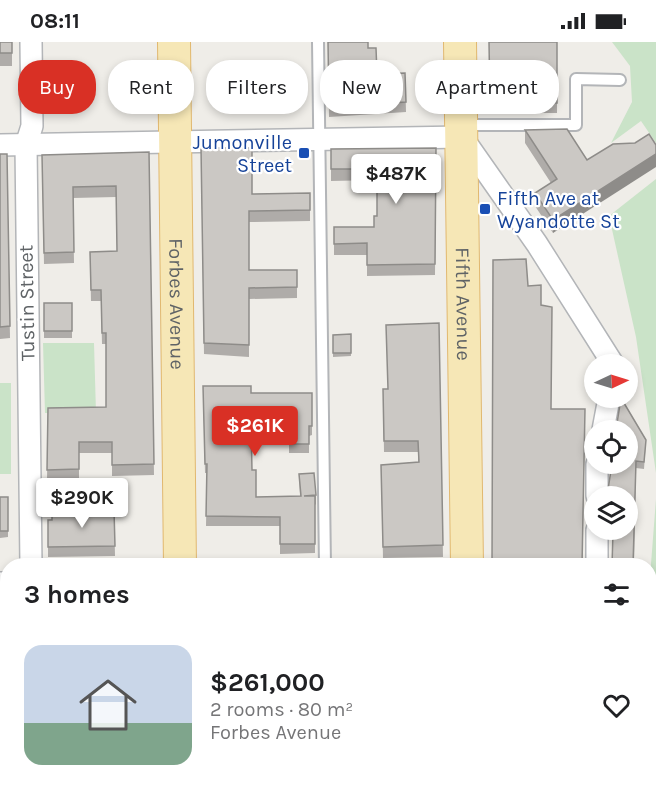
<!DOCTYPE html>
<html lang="en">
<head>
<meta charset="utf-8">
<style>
	body { margin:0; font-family:Karla,sans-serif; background:#f6f6f6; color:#202124; height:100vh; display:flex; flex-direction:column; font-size:22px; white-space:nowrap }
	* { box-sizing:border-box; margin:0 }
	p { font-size:20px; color:#757577 }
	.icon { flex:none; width:33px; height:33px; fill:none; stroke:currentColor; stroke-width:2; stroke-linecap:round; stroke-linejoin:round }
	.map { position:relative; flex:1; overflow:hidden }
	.drawer { position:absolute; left:0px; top:516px; width:657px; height:234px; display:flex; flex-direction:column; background:#fff; border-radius:24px 24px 0 0; box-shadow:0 3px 9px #0003 }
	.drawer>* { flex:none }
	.top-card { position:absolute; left:18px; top:18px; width:621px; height:54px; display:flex; gap:12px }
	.needle { width:39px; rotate:86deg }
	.fabs { position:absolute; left:584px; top:312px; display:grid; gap:12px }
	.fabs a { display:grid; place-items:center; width:54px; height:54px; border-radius:50%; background:#fff; box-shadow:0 3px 9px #0003; font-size:30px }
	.price { position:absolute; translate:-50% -51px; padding:0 14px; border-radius:6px; background:#fff; color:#222; font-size:20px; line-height:39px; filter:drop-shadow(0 2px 3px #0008) }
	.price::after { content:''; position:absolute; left:50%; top:36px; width:18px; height:14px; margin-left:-9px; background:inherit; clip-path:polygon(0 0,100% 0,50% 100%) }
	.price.selected { background:#d93025; color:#fff }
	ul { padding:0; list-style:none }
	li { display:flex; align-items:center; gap:18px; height:150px; padding:0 24px }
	li span { display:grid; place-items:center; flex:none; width:168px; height:120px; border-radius:18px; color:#555 }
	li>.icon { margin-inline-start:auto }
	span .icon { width:72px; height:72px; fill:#fffc; stroke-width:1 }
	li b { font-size:26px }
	h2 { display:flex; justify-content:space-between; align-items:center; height:72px; padding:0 24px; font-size:26px }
	.chip { padding:0 21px; border-radius:24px; background:#fff; box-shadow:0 3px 9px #0003; font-size:21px; line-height:54px }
	.chip.selected { background:#d93025; color:#fff }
	.status { display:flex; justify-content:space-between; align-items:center; height:42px; padding:0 30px; background:#fff; direction:ltr }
	.status svg { height:16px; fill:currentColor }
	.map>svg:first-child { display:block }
	.green { fill:#cae3c8 }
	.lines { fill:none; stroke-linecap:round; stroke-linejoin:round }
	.service-casing { stroke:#b3b5b8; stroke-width:14 }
	.minor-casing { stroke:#b3b5b8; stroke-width:24 }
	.primary-casing { stroke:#e1b86f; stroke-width:34 }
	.service { stroke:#fff; stroke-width:10 }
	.minor { stroke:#fff; stroke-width:21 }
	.primary { stroke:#f6e7b6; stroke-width:32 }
	.wall { fill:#afaca9 }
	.shaded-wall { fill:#8e8c89 }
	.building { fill:#cbc8c4; stroke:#8e8c89; stroke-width:1.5 }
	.transit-dot { fill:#1a4fb4; stroke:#fff; stroke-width:2 }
	.labels { text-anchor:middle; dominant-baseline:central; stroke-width:4.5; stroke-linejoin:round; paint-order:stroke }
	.transit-label { font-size:20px; fill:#164399; stroke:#fff; text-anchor:end }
	.street-label { font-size:20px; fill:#5f6366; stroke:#fff }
</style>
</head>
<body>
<div class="status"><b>08:11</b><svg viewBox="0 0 49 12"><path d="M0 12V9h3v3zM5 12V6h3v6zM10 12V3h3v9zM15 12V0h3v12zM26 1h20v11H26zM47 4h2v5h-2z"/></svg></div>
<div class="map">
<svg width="656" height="750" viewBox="0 0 656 750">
	<rect width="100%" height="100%" fill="#efede8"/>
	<!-- green -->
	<g class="green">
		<path d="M612,0H656V101L641,79L611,101L632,60L630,24Z"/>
		<path d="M656,137V431L636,295L609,174Z"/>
		<path d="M43,301H94L96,371H45Z"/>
		<rect x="0" y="341" width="11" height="91"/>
		<path d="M656,457V669L650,660V535Z"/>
	</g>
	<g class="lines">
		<defs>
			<g id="service">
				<path d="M318,0L325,524"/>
				<path d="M465,83H576V37L620,38"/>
				<path d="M319,750L320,742"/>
			</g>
			<g id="minor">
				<path d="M0,103L462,95L537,202L613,322"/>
				<path d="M603,388L609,356"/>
				<path d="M597,454V422"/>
				<path d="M597,488V524"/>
				<path d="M31,524L26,103L32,84L31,0"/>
				<path d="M0,541H8"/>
				<path d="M35,742V750"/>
				<path d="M607,742L616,750"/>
			</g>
			<g id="primary">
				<path id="s1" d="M174,0L180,524"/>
				<path id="s2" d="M460,0L467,524"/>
				<path d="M184,742V750"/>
				<path d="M458,750V742"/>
			</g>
		</defs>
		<!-- service casing -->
		<use href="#service" class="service-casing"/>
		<!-- minor casing -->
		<use href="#minor" class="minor-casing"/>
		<!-- primary casing -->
		<use href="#primary" class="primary-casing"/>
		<!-- service -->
		<use href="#service" class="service"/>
		<!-- minor -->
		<use href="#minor" class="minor"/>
		<!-- primary -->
		<use href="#primary" class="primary"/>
	</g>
	<!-- wall -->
	<g class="wall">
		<rect x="0" y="0" width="12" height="24"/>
		<path d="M328,0L368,6L377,32L405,31L406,70L329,75Z"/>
		<path d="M489,0H557V71H490Z"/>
		<path d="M525,88L587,118L553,191L535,164V151L551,141L525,101Z"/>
		<path d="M201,106L252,152L310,151V179L249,180V228L297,245V256L249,257V315L204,312Z"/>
		<path d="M436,106L435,233L367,234V213H334V185H374L377,174V138L331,139V107Z"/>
		<path d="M149,110L154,433L112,434V411H79V439H47L48,366L106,365V302H102L101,259H91L90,210L117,209L116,155L73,156L74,221L44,222L42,113Z"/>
		<path d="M0,112H7L10,296L0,297Z"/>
		<rect x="44" y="261" width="28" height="35"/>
		<path d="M439,281L443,515L383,516L381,423L418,420V410H384L383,347H388Z"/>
		<path d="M351,292V314L333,315V293Z"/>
		<path d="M203,344L251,351H312V393L309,394V411H289V391H251L252,428L256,455L300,454L299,432L316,453V462L315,463V511L280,512V484H206L207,431H205Z"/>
		<path d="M621,356L646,398L644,427L636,426L634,524H612L613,497H610V488H627V454H607L612,422H627V388H616Z"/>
		<path d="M0,455H8V495L0,496Z"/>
		<path d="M114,468L115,514L48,515V478Z"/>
		<path d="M0,725L11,742V750H0Z"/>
		<path d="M309,742L308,750H212Z"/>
		<path d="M501,742H555L561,750H501Z"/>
	</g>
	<!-- shaded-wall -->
	<path class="shaded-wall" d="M656,112V125L553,191V178Z"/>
	<!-- building -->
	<g class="building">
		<rect x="0" y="0" width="12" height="11"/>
		<path d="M328,0H368V6H376L377,32L405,31L406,60L329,65Z"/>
		<path d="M489,0H557V61H490Z"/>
		<path d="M567,87L587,118L613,102L635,101L649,92L656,103V112L553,178L535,151L557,137L525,88Z"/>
		<path d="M201,106H252V152L310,151V168L249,169V228H297V245L249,246V303L204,301Z"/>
		<path d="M436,106L435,222L367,223V201L334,202V185H374V174H377V127H331V107Z"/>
		<path d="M149,110L154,422L112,423V400H79V427L47,428L48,366L106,365V291H102L101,248H91L90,210L117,209L116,144L73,145L74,210L44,211L42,113Z"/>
		<path d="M0,112H7L10,284L0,285Z"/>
		<path d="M526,217L528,244L541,243V263L552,265L551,367H585L582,524H492L493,218Z"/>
		<rect x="44" y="261" width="28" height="28"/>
		<path d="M439,281L443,503L383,505L381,423L419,420L418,399H384L383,347H388L386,283Z"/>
		<path d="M351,292V311H333V293Z"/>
		<path d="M203,344H251V351H312V384H309V402H289V382H251L252,428H256V455L301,454L299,432L314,431L316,453L304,454H315V502H280V475L206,474L207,422H205Z"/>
		<path d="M621,356L646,398L644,420L636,419L633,524H612L613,490H610V488H627V454H607L612,422H627V388H616Z"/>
		<rect x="0" y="455" width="8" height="34"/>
		<path d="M114,468L115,504L48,505V478H52V469Z"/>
		<path d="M0,725H8V742H11V745L0,746Z"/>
		<path d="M212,742H308V744H304V750H212Z"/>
		<path d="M516,742H555L561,750H515Z"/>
	</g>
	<!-- markers -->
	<g class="transit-dot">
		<rect x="298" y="105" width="12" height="12" rx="3"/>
		<rect x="479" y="161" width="12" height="12" rx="3"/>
	</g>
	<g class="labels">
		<!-- transit labels -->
		<g class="transit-label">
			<text x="292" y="100">Jumonville<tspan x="292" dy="23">Street</tspan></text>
			<text x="497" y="156" text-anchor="start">Fifth Ave at<tspan x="497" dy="23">Wyandotte St</tspan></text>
		</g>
		<!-- street labels -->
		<g class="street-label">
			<text transform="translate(27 261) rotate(-91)">Tustin Street</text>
			<text stroke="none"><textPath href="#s1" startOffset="262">Forbes Avenue</textPath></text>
			<text stroke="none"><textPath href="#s2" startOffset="262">Fifth Avenue</textPath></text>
		</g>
	</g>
</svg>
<div class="fabs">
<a><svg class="needle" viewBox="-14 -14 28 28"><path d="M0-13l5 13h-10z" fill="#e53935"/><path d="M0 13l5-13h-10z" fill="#757577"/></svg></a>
<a><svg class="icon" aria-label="locate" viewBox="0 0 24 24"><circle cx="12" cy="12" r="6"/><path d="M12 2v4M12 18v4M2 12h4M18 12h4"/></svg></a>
<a><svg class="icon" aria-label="layers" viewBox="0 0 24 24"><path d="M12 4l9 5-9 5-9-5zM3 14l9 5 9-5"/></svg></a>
</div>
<b class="price" style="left:396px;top:163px">$487K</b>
<b class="price selected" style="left:255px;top:415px">$261K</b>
<b class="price" style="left:82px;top:487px">$290K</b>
<div class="top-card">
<a class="chip selected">Buy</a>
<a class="chip">Rent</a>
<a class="chip">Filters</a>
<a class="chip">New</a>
<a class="chip">Apartment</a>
</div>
<section class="drawer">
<h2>3 homes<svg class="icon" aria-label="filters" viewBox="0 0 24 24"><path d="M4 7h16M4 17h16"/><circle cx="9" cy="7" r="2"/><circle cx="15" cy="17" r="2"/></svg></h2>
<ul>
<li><span style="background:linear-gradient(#c9d6e8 65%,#7fa58c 0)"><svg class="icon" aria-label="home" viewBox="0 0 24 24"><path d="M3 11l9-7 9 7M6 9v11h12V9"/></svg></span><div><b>$261,000</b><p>2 rooms · 80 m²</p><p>Forbes Avenue</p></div><svg class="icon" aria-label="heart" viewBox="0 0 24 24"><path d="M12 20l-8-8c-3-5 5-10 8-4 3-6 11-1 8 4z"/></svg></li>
</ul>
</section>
</div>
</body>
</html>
